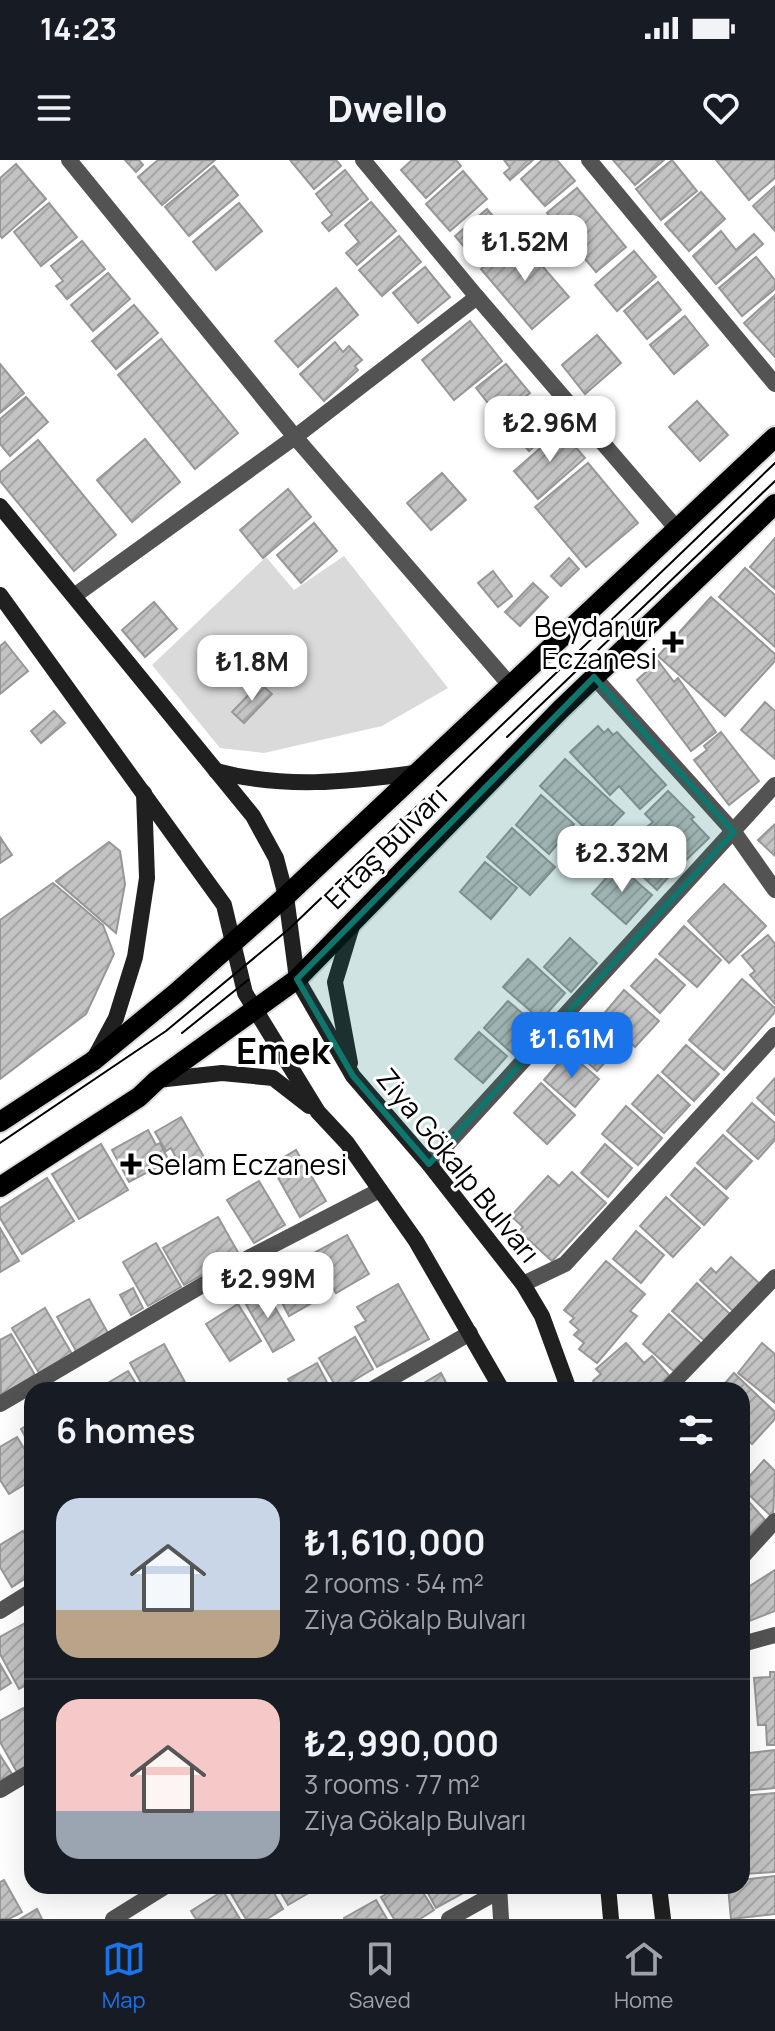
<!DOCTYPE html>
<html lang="en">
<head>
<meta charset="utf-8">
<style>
	body { margin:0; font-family:Manrope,sans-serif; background:#242831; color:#f1f3f6; height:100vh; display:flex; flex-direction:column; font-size:30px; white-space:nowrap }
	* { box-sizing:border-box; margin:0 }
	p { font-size:26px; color:#9ea1a6 }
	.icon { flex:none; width:44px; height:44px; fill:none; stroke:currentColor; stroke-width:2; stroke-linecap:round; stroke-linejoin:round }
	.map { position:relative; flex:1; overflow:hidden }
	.details { position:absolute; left:24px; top:1222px; width:726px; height:512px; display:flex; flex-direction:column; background:#171b24; border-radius:24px; box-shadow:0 8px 32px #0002 }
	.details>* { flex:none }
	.price { position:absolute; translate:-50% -68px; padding:0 18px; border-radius:16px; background:#fff; color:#222; font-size:26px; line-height:52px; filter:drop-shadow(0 2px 4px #0008) }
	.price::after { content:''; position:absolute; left:50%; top:48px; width:24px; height:18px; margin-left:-12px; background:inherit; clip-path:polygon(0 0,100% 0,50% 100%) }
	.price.selected { background:#1a73e8; color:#fff }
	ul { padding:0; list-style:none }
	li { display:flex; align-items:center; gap:24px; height:200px; padding:0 32px }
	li+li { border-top:2px solid #363941 }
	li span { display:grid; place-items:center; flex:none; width:224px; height:160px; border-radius:24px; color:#555 }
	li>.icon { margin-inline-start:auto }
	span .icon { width:96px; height:96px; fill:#fffc; stroke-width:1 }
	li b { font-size:34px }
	h2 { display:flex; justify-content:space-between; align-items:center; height:96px; padding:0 32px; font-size:34px }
	.status { display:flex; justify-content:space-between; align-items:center; height:56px; padding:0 40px; background:#171b24; direction:ltr }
	.status svg { height:22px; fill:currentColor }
	header { display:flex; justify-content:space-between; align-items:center; height:104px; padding:0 32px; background:#171b24; font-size:36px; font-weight:800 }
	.tab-bar { display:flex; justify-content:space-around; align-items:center; height:112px; border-top:2px solid #363941; background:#171b24; font-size:22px; color:#9ea1a6 }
	.tab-bar a { display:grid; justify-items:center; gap:4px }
	.tab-bar .selected { color:#1a73e8 }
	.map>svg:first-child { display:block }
	.park { fill:#dadada }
	.building { fill:url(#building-hatch); stroke:#979797; stroke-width:2 }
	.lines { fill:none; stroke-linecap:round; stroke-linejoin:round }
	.primary-casing { stroke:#dbdbdb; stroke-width:24 }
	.minor { stroke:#535353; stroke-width:16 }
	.secondary { stroke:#202020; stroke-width:16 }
	.primary { stroke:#000; stroke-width:20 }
	.tram { stroke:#000; stroke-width:2 }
	.marked { fill:#0f766e; fill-opacity:0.2; stroke:#0f766e; stroke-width:6; stroke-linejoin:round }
	.poi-dot { fill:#000; stroke:#fff; stroke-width:3 }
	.labels { text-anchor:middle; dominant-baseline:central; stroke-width:6; stroke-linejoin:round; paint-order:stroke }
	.poi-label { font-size:28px; fill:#000; stroke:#fff; text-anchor:end }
	.street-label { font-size:28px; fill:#000; stroke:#fff }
	.district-label { font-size:36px; font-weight:bold; fill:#000; stroke:#fff }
</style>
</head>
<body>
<div class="status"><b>14:23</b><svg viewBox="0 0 49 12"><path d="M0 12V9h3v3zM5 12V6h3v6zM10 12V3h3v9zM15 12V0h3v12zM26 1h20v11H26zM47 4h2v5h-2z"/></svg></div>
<header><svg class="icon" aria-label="menu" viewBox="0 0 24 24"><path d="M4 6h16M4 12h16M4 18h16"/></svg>Dwello<svg class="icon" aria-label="heart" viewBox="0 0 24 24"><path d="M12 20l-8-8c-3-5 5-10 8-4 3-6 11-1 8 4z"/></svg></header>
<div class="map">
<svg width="775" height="1759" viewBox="0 0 775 1759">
	<defs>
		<pattern id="building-hatch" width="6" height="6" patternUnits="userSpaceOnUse" patternTransform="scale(2)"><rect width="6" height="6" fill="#c3c3c3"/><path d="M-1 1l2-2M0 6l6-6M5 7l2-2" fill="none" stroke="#a6a6a6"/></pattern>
	</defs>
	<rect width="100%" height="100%" fill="#fff"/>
	<!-- park -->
	<path class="park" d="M344,396L448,528L382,566L264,593L220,588L152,505L266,397L294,430Z"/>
	<!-- building -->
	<g class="building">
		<path d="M125,0H139L143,5L136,12Z"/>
		<path d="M158,0H215L162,45L138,17Z"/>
		<path d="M290,0H336L341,6L314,29Z"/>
		<path d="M412,0H456L461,6L426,38L401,10Z"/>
		<path d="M504,0H533L510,20L504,13L510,8Z"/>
		<path d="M542,0H557L575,21L545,46L521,19Z"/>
		<path d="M613,0H664L635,25Z"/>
		<path d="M672,0L697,31L661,60L636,29Z"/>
		<path d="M716,0H775V18L749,40Z"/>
		<path d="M16,4L46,39L2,78L0,75V18Z"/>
		<path d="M214,6L238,35L189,76L165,47Z"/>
		<path d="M345,10L368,39L329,71L322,63L332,55L316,34Z"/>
		<path d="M463,11L487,39L450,71L426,44Z"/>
		<path d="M775,26V71L753,46Z"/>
		<path d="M577,28L626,87L596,112L547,53Z"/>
		<path d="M701,32L725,59L689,91L665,64Z"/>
		<path d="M371,42L396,71L357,105L346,93L359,82L345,65Z"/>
		<path d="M49,43L77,77L41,106L14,72Z"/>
		<path d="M239,43L262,71L216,110L193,82Z"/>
		<path d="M487,49L509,75L478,103L455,76Z"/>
		<path d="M721,71L736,90L754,74L763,84L716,124L693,96Z"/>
		<path d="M399,76L421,102L382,136L359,110Z"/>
		<path d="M518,78L569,137L532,169L481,109Z"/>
		<path d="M82,81L105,109L67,139L56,126L63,121L51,106Z"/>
		<path d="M634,91L656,117L617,151L595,125Z"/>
		<path d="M756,97L775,120V129L742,156L719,128Z"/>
		<path d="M425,107L450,137L418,163L393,133Z"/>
		<path d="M108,113L130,139L93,171L71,145Z"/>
		<path d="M658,122L681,150L647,179L624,151Z"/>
		<path d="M336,128L358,155L298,207L275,181Z"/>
		<path d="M775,135V197L744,163Z"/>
		<path d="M134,145L158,173L116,209L92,181Z"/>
		<path d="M685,156L708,185L674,214L650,185Z"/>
		<path d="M470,161L502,201L454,240L422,200Z"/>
		<path d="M597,175L621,203L585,234L562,205Z"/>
		<path d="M161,179L238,273L195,309L118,215Z"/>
		<path d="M335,182L343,192L349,186L362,200L355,206L358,210L324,241L300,214Z"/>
		<path d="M0,204L24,233L0,253Z"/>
		<path d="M506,204L530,233L499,257L476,228Z"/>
		<path d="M26,237L48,262L10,296L0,284V259Z"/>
		<path d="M533,238L557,266L529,291L505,263Z"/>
		<path d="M697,241L728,275L700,301L669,267Z"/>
		<path d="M561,270L585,298L538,339L514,311Z"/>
		<path d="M145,279L180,322L132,362L97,320Z"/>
		<path d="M38,280L116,375L74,411L0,321V312Z"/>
		<path d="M588,303L638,363L586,407L535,347Z"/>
		<path d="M442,313L466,340L431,370L407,343Z"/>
		<path d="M288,329L311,357L263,398L240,370Z"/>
		<path d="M314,363L337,391L301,423L277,395Z"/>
		<path d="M775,378V429L750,407Z"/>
		<path d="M569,398L579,409L561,426L551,416Z"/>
		<path d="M745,408L775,435V487L719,437Z"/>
		<path d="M493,411L512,436L498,447L478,423Z"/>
		<path d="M533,423L548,437L520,466L505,452Z"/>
		<path d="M711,437L775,494V501L725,556L658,496Z"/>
		<path d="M154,442L177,469L145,497L122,470Z"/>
		<path d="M5,482L28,511L0,534V486Z"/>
		<path d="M656,498L674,522L678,518L716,572L691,591L637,520L646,512L643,508Z"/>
		<path d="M260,523L272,534L244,563L232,552Z"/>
		<path d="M765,542L775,551V599L741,570Z"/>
		<path d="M54,551L65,563L41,583L31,571Z"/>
		<path d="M598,566L604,573L608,569L613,575L617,572L666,625L640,649L619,626L610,635L570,592Z"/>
		<path d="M721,572L759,621L729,645L694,600L707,590L704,586Z"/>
		<path d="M565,599L624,653L598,680L540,626Z"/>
		<path d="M668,631L694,657L691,659L709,678L683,703L648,666L653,662L645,654Z"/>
		<path d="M541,635L574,664L549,694L516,665Z"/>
		<path d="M775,664V696L758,680Z"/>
		<path d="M512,668L555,707L530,735L487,697Z"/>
		<path d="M644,671L680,704L657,730L621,696Z"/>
		<path d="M0,677L12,695L0,703Z"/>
		<path d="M109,682L120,691L125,724L116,773L56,721Z"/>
		<path d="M485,702L517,728L491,759L460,732Z"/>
		<path d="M618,705L652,735L626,764L592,734Z"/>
		<path d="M53,723L103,765L114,794L86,854L0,919V760Z"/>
		<path d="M724,724L766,766L729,803L688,761Z"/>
		<path d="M684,766L721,800L697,827L659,794Z"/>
		<path d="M768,775L775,784V844L750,815L755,811L742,796Z"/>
		<path d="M570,778L597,803L571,832L544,807Z"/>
		<path d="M528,799L565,833L541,860L503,827Z"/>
		<path d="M656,799L685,825L660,853L631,826Z"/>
		<path d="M742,819L775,848V852L724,910L689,880Z"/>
		<path d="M624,830L659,861L635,887L602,856Z"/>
		<path d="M508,841L537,866L513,894L484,868Z"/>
		<path d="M598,862L622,884L597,911L573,889Z"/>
		<path d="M479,872L507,896L483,923L455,899Z"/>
		<path d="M686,885L719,914L694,941L662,912Z"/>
		<path d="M568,892L599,919L575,947L544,920Z"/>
		<path d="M658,915L690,945L664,973L632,944Z"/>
		<path d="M775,918V955L757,938Z"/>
		<path d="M541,923L575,955L547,984L514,953Z"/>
		<path d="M752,943L775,963V980L758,999L727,971Z"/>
		<path d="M626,946L662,978L638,1005L602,974Z"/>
		<path d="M181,957L204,997L182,1009L171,988L166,991L155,972Z"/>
		<path d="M148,970L156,985L160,983L169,1001L129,1022L112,990Z"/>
		<path d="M723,975L752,1001L726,1029L697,1003Z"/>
		<path d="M101,984L128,1030L79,1059L52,1014Z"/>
		<path d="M605,984L632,1008L608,1037L581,1013Z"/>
		<path d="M296,990L326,1041L300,1057L271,1005Z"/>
		<path d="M695,1008L728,1038L704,1065L671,1035Z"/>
		<path d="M572,1012L606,1043L552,1101L519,1071L523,1067L511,1056L548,1016L559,1026Z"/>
		<path d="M47,1018L74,1061L22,1094L0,1058V1048Z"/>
		<path d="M259,1021L285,1065L254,1083L227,1040Z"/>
		<path d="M666,1037L700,1068L673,1097L640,1066Z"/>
		<path d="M218,1057L239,1094L184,1125L163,1088Z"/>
		<path d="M0,1068L19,1101L0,1112Z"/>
		<path d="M636,1071L664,1095L641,1123L613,1099Z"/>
		<path d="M347,1075L369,1114L336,1133L314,1093Z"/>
		<path d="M156,1083L181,1127L148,1146L123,1102Z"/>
		<path d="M731,1097L759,1123L733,1151L700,1120L711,1108L716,1113Z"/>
		<path d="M312,1101L329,1133L289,1156L272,1124Z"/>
		<path d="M606,1101L645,1134L630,1151L637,1156L597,1203L579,1189L584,1183L574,1175L579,1170L570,1162L574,1158L564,1150Z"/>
		<path d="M697,1123L730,1154L705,1181L672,1151Z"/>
		<path d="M398,1124L429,1179L377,1207L355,1167L366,1161L357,1147Z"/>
		<path d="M263,1127L294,1180L273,1192L243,1139Z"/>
		<path d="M133,1128L143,1148L131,1155L120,1135Z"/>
		<path d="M89,1139L108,1173L76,1191L57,1157Z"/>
		<path d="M238,1144L261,1181L230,1201L206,1164Z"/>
		<path d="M45,1148L72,1194L39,1213L12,1168Z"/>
		<path d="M669,1154L703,1185L677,1214L643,1184Z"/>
		<path d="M11,1174L35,1215L1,1235L0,1180Z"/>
		<path d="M355,1177L373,1209L338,1230L319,1198Z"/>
		<path d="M626,1183L644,1203L652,1196L673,1220L661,1230H600L593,1221L601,1214L596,1209Z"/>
		<path d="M762,1183L775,1194V1243L738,1213Z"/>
		<path d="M164,1184L186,1224L176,1230H145L130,1203Z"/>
		<path d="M317,1203L331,1230H295L288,1219Z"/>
		<path d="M128,1211L140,1230H96Z"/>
		<path d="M441,1213L450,1230H412Z"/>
		<path d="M734,1213L775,1252V1259L752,1284L742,1274V1230H719Z"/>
		<path d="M32,1262V1289L21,1269Z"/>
		<path d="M17,1277L32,1301V1320L9,1334L0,1320V1287Z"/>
		<path d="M764,1300L775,1311L773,1358L744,1330L752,1322L748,1318Z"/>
		<path d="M742,1334L766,1361L744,1381L742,1379Z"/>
		<path d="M23,1371L32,1386V1414L12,1427L0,1407V1385Z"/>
		<path d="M775,1410V1451L744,1463L742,1431Z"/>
		<path d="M25,1463L32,1475V1522L19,1529L0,1494V1477Z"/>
		<path d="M0,1504L11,1523L0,1530Z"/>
		<path d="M770,1512H775V1585H767L766,1565H758L754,1518L770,1517Z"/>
		<path d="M23,1548L32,1564V1606L18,1614L0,1582V1561Z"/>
		<path d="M775,1590V1628L742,1631V1594Z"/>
		<path d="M0,1595L12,1614L0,1621Z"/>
		<path d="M775,1633V1712L742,1714V1636Z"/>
		<path d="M775,1716V1754L731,1759L728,1726H742V1720Z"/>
		<path d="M4,1720L22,1752L9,1759H0V1722Z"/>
		<path d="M270,1726L283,1749L267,1759H246L227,1727Z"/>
		<path d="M277,1726H319V1727L288,1745Z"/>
		<path d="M399,1726H419L434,1750L420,1759H394L381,1737Z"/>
		<path d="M424,1726H476L436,1748Z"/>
		<path d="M223,1731L240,1759H196L191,1751Z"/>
		<path d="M376,1740L387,1759H344V1758Z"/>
		<path d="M37,1749L42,1759H20Z"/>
	</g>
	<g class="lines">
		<defs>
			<g id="primary">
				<path d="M0,962L93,901L176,833L286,736L775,277"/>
				<path d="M0,1027L139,937L157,920L297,819L560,550L775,344"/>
			</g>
		</defs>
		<!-- primary casing -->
		<use href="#primary" class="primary-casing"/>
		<!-- minor -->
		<g class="minor">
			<path d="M69,0L295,277L510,525"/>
			<path d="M589,0L775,224"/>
			<path d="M477,137L677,369"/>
			<path d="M74,436L295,277L477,137L363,0"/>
			<path d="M594,517L734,672L775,730"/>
			<path d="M429,1004L775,625"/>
			<path d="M523,1124L565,1104L775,875"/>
			<path d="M371,1230L470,1173"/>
			<path d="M666,1230L775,1117"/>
			<path d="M0,1244L252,1096L380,1030"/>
			<path d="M742,1397L775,1361"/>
			<path d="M0,1451L32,1431"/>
			<path d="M742,1484L775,1475"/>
			<path d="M0,1630L32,1611"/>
			<path d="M499,1726L501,1759"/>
			<path d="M113,1759L166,1726"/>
			<path d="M449,1759L499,1731"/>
		</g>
		<!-- secondary -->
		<g class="secondary">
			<path d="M0,346L253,656L276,698L286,736L297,819L353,916L429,1004L523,1124L542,1156L569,1230"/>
			<path d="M0,435L224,745L245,833L318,952L347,983L416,1081L502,1230"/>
			<path d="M216,611C283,629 347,622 415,613"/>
			<path d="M95,897L116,858L135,797L147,718L144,633"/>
			<path d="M350,903L335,822L352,766"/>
			<path d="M157,920L222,913L273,918L309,946"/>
			<path d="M608,1726L611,1759"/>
			<path d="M659,1726L663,1759"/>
		</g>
		<!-- primary -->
		<use href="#primary" class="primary"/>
		<!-- tram -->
		<g class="tram">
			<path d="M507,577L775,321"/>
			<path d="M182,873L248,820"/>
			<path d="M0,983L166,871L289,769L775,303"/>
		</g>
	</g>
	<!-- marked area -->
	<path class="marked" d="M594,517L734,672L429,1004L353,916L297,819Z"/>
	<!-- markers -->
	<g class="poi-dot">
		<path d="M669 470h8v8h8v8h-8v8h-8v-8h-8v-8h8z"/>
		<path d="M127 992h8v8h8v8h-8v8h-8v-8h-8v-8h8z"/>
	</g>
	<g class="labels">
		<!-- poi labels -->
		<g class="poi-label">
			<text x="657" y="466">Beydanur<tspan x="657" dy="32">Eczanesi</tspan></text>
			<text x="147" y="1004" text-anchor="start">Selam Eczanesi</text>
		</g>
		<!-- street labels -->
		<g class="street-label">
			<text transform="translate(385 687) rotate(-45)">Ertaş Bulvarı</text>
			<text transform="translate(459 1005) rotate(51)">Ziya Gökalp Bulvarı</text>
		</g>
		<!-- district labels -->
		<g class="district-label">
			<text x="283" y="890">Emek</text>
		</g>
	</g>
</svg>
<b class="price" style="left:525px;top:123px">₺1.52M</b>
<b class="price" style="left:550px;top:304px">₺2.96M</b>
<b class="price" style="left:252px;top:543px">₺1.8M</b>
<b class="price" style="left:622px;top:734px">₺2.32M</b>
<b class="price selected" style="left:572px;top:920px">₺1.61M</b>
<b class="price" style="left:268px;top:1160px">₺2.99M</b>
<section class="details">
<h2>6 homes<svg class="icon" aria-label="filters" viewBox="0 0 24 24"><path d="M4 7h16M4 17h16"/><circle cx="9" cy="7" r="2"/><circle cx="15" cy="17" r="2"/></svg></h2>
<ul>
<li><span style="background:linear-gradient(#c9d6e8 70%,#b9a48a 0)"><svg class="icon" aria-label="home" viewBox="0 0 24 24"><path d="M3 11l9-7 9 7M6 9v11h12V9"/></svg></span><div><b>₺1,610,000</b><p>2 rooms · 54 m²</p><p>Ziya Gökalp Bulvarı</p></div></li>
<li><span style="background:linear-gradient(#f6c9c9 70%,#9aa5b1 0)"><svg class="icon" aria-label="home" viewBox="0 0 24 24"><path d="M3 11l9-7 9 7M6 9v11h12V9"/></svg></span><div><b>₺2,990,000</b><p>3 rooms · 77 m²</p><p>Ziya Gökalp Bulvarı</p></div></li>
</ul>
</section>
</div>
<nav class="tab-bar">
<a class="selected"><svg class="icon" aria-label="map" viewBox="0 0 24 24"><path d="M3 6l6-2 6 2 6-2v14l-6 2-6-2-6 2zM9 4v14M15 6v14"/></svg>Map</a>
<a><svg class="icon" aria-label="saved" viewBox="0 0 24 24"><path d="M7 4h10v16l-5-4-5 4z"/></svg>Saved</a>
<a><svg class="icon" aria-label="home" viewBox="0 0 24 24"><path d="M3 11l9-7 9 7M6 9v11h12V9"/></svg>Home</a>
</nav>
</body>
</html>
